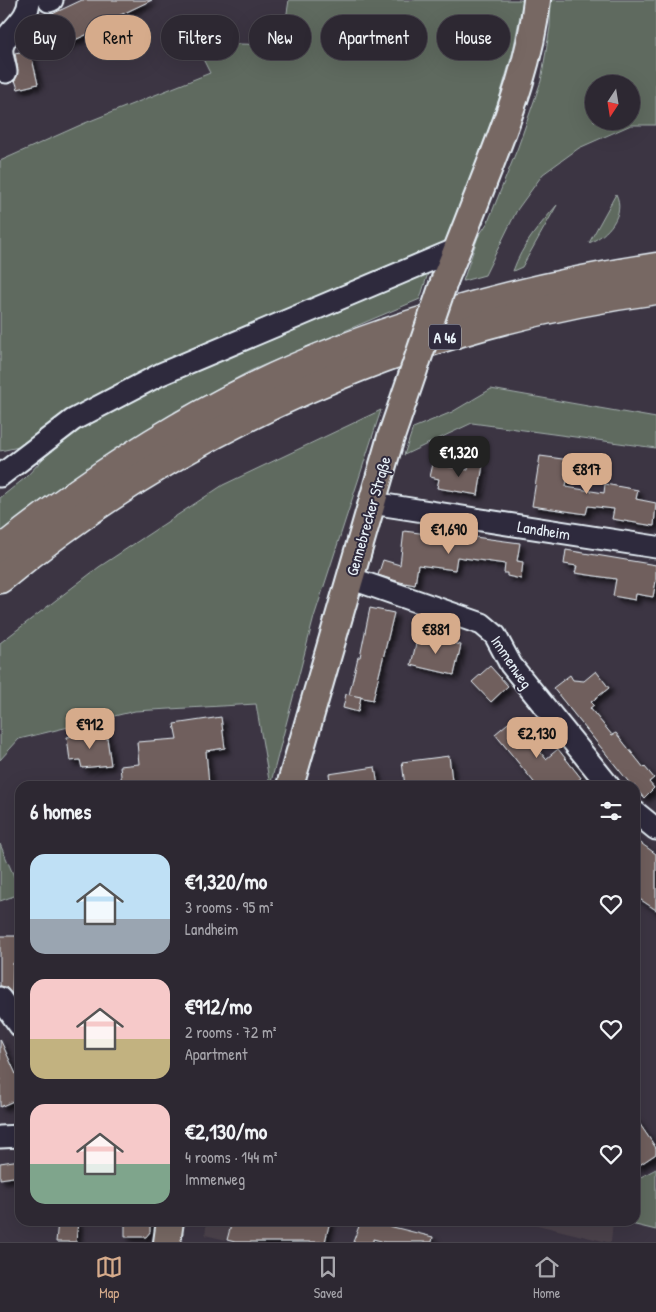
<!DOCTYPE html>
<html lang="en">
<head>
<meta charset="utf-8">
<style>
	body { margin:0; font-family:"Patrick Hand",sans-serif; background:#35303a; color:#f1f3f6; height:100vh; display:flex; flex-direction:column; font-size:19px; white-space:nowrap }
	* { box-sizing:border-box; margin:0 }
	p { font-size:16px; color:#a7a6ac }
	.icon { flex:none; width:28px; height:28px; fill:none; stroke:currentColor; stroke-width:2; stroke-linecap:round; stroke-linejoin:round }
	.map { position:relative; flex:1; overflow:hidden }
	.sheet { position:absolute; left:15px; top:781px; width:625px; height:445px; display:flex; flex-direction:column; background:#2d2832; border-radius:15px; box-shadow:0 5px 20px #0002,0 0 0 1px #48444d }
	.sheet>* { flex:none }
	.guide { position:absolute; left:15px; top:15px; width:626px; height:45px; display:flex; gap:10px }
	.needle { width:32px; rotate:192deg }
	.buttons { position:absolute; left:585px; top:75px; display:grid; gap:10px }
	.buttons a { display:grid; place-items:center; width:55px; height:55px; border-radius:50%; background:#2d2832; box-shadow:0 5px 20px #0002,0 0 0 1px #48444d; font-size:25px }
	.price { position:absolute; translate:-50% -42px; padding:0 11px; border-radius:10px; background:#d6ab8b; color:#111; font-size:16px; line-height:32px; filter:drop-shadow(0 1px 2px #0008) }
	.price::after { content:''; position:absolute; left:50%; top:30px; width:15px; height:11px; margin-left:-8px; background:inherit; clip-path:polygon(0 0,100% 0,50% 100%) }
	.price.active { background:#222; color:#fff }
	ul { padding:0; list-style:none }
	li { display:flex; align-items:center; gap:15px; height:125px; padding:0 15px }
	li span { display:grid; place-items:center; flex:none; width:140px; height:100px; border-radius:15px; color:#555 }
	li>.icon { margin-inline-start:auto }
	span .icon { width:60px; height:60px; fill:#fffc; stroke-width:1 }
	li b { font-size:21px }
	h2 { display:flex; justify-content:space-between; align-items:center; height:60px; padding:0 15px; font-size:21px }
	.chip { padding:0 18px; border-radius:22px; background:#2d2832; box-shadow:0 5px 20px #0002,0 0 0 1px #48444d; font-size:18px; line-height:45px }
	.chip.active { background:#d6ab8b; color:#111 }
	.menu { display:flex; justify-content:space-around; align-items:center; height:70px; border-top:1px solid #48444d; background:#2d2832; font-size:14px; color:#a7a6ac }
	.menu a { display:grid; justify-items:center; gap:2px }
	.menu .active { color:#d6ab8b }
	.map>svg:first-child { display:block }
	.built { fill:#4c424b }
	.green { fill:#5e6a5f; stroke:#a3aeac; fill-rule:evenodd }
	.building { fill:#705f5d; stroke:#e8f1f8; filter:url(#shadow) }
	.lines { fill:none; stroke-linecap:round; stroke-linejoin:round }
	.minor-casing { stroke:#e8f1f8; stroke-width:25 }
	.major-casing { stroke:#e8f1f8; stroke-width:30 }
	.highway-casing { stroke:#e8f1f8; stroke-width:31 }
	.minor { stroke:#2f2a3d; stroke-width:21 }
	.major { stroke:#776864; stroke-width:26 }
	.highway { stroke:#776864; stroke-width:28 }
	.major-bridge-casing { stroke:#e8f1f8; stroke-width:30; stroke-linecap:butt }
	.major-bridge { stroke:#776864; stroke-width:26 }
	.labels { text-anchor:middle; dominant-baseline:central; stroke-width:4; stroke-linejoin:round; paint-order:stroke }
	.shield { fill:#2f2a3d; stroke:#b0b5c0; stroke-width:1 }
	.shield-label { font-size:15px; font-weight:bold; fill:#e8f1f8 }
	.street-label { font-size:16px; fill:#e8f1f8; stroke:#2f2a3d }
</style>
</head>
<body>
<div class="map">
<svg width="656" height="1242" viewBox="0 0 656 1242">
	<defs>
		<filter id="shadow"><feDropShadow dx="4.5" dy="4.5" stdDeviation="2.5" flood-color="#0009"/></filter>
	</defs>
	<rect width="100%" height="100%" fill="#3c3543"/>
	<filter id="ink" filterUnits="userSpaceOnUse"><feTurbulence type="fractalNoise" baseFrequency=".02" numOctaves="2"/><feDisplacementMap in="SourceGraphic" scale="10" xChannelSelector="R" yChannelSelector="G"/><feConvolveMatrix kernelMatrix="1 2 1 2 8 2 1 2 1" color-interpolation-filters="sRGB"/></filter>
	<g filter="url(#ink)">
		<!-- built -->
		<g class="built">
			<path d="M207,1221H247L235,1242L205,1235Z"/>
			<path d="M521,1221H613L611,1242H607Z"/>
		</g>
		<!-- green -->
		<g class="green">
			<path d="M289,0H523L513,51L493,119L475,172L454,232L435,252L20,449L19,447L0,451V161L85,123L210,73L195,43L282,45Z"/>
			<path d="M551,0H656V125H631L579,148L543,174L517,210L485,275L463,281L478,237L488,222L518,147L541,81L550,27ZM594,84H631V121H594Z"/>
			<path d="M616,194C626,214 608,235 589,243Z"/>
			<path d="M557,205L522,267L513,271C522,245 539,226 557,205Z"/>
			<path d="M428,266V273L420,299L250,371L174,412L165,427L0,542V498L25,478L76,424L162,378Z"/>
			<path d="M491,389L656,418V448L472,423L404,455L413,428L452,412Z"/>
			<path d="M381,410L314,617L270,786L256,704L135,711L19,739L0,760V643L99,567L223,485Z"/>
			<path d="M0,844L20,890V894L0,901Z"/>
			<path d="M656,1169V1230L619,1221H635V1180Z"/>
		</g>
		<!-- building -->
		<g class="building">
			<path d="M82,0H152L112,19L114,22L62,46L48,16Z"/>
			<path d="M30,50L38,84L18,89L15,80L18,70L15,53Z"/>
			<path d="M540,456L570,460L566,487L604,493L605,484L638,490L636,499L656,503L654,526L612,519L614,509L588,506L586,514L532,506Z"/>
			<path d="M469,462L483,465L478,495L437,488L439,479L430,477L433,464L468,470Z"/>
			<path d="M404,531L466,539L467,536L520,543L517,561L523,562L521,579L507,576V573H504L505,564L457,557L455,570L418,565L415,585L400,582L378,575L383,560L400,565Z"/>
			<path d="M566,550L656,565V581L653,597L636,594L635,600L613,596L616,579L575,573L577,566L564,564Z"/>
			<path d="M370,608L394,613L373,700L349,695L358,657H360Z"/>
			<path d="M418,635L461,645L454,675L411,665Z"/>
			<path d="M490,666L508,686L491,702L472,682Z"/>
			<path d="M596,671L609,688L591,702L594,705L590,708L612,735L616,733L644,768L645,767L654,778L649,782L654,788L644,798L638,791L637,792L635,786H632L553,688L570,675L573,680L584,681Z"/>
			<path d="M346,694L361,697L358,712L343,708Z"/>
			<path d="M221,717L225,748L206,751L209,785L122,786L120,766L139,764L137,742L177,739L174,724Z"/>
			<path d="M513,719L546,759L558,749L581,778L571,786H537L495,734Z"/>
			<path d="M106,731L111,765L82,768L80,760L70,761L67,737Z"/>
			<path d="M449,756L452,780L405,786L402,762Z"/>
			<path d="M375,767L378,786H331L329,774Z"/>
			<path d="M635,839L656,854V910L635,896Z"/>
			<path d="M0,936H20V963H13L12,994L6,987L0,986Z"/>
			<path d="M0,1039L20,1083V1098L0,1107Z"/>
			<path d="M635,1117L656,1148V1154L635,1168Z"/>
			<path d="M20,1160V1176L0,1179V1163Z"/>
			<path d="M58,1221H78L76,1242H56Z"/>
			<path d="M125,1221H150V1232L146,1237H125Z"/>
			<path d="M232,1221H330L325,1242H235L227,1240Z"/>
			<path d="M361,1221H390L389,1226L433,1237L432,1242H385L373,1239V1242H353Z"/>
		</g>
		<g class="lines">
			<defs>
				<g id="minor">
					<path d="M49,1L52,0"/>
					<path d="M6,72C5,64 1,55 2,48C5,31 29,21 29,0"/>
					<path d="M0,476L73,420L161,374L457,249"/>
					<path d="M372,503L656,547"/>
					<path d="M350,578L482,624L495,635L511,665L609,786"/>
					<path d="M635,812L656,829"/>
					<path d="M0,998L20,1026"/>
					<path d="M0,1137L20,1136"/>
				</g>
				<g id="major">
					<path d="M445,279C461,241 475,203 490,165C511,111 531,58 537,0"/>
					<path d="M290,786L391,437"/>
					<path d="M167,1242L170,1221"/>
				</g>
				<g id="highway">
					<path d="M0,551C71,494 146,443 226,401C355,333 512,289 656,267"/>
					<path d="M0,579C185,425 417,322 656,290"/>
				</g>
			</defs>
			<!-- minor casing -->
			<use href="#minor" class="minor-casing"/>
			<!-- major casing -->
			<use href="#major" class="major-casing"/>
			<!-- highway casing -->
			<use href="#highway" class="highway-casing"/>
			<!-- minor -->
			<use href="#minor" class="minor"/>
			<!-- major -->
			<use href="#major" class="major"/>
			<!-- highway -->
			<use href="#highway" class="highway"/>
			<defs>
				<path id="major-bridge" d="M391,437L445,279"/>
			</defs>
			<!-- major-bridge casing -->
			<use href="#major-bridge" class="major-bridge-casing"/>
			<!-- major-bridge -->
			<use href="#major-bridge" class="major-bridge"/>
		</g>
	</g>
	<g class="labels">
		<!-- shield labels -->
		<rect class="shield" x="429" y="324.5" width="32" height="25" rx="4"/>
		<g class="shield-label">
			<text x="445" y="337">A 46</text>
		</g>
		<!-- street labels -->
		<g class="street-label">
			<text transform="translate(368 516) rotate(-74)">Gennebrecker Straße</text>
			<text transform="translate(544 530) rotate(9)">Landheim</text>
			<text transform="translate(512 662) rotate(56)">Immenweg</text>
		</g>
	</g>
</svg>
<div class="buttons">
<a><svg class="needle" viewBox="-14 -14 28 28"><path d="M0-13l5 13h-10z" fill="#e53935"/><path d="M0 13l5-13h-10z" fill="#a7a6ac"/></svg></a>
</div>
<b class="price active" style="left:459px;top:478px">€1,320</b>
<b class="price" style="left:587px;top:495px">€817</b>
<b class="price" style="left:449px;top:555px">€1,690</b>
<b class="price" style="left:436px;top:655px">€881</b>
<b class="price" style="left:90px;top:750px">€912</b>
<b class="price" style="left:537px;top:759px">€2,130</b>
<div class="guide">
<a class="chip">Buy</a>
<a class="chip active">Rent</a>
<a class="chip">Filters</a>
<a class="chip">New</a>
<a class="chip">Apartment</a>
<a class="chip">House</a>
</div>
<section class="sheet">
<h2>6 homes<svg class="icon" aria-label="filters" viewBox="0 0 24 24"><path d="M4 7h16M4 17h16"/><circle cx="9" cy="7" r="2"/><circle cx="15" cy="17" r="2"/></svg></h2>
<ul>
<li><span style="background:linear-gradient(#bfe0f5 65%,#9aa5b1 0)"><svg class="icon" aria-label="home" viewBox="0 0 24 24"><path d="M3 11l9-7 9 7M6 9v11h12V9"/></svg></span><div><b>€1,320/mo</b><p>3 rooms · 95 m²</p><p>Landheim</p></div><svg class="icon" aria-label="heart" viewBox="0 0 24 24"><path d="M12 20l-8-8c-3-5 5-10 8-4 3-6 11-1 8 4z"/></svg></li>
<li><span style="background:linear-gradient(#f6c9c9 60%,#c2b280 0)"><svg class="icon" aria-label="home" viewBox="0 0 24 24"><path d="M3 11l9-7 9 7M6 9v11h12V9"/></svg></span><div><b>€912/mo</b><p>2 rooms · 72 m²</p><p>Apartment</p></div><svg class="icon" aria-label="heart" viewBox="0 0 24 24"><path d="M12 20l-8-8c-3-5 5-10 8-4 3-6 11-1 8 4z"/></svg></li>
<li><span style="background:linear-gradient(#f6c9c9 60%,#7fa58c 0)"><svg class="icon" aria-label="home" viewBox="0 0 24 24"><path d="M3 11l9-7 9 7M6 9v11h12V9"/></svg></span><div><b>€2,130/mo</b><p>4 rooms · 144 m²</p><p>Immenweg</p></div><svg class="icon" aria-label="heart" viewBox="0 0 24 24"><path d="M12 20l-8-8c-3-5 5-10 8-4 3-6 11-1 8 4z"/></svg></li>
</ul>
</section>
</div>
<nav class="menu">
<a class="active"><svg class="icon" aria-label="map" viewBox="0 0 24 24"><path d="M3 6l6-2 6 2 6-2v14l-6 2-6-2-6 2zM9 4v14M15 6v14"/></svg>Map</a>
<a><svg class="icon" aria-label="saved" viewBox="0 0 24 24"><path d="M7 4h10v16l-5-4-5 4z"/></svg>Saved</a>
<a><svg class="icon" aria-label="home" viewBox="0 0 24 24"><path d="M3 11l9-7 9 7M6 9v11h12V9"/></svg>Home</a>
</nav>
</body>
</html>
